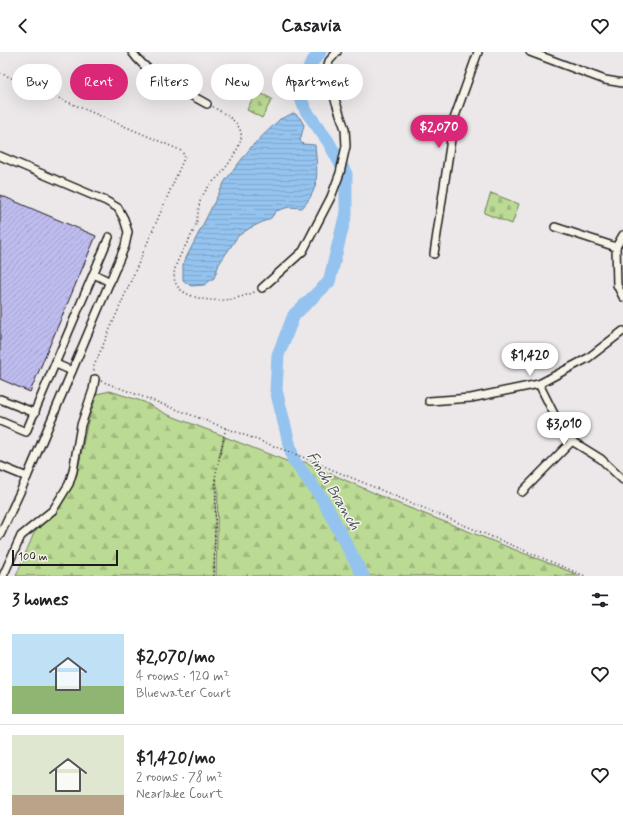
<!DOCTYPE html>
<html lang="en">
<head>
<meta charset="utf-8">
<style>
	body { margin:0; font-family:Mynerve,sans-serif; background:#f6f6f6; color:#202124; height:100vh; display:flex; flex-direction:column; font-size:15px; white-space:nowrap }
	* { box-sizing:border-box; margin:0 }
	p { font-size:13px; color:#757577 }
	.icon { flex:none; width:22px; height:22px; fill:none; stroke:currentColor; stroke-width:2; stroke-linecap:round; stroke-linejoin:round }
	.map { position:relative; height:524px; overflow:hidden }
	.panel { display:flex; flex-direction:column; background:#fff; flex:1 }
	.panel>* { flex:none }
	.hud { position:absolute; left:12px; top:12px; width:400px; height:36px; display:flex; gap:8px }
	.scale { position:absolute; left:12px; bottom:10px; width:106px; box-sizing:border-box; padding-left:4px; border:2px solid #1c1c1c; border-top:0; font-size:11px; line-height:14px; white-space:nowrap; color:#1c1c1c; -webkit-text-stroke:3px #f7f3e8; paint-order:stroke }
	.price { position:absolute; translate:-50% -34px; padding:0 9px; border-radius:14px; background:#fff; color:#222; font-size:13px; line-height:26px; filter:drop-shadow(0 1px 2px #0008) }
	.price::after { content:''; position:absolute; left:50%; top:24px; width:12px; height:9px; margin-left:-6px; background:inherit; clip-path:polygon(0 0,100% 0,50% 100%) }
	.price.current { background:#db2777; color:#fff }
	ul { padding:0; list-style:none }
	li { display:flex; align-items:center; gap:12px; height:100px; padding:0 12px }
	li+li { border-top:1px solid #e0e0e0 }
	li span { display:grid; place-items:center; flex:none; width:112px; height:80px; border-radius:0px; color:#555 }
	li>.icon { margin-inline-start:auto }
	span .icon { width:48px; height:48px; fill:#fffc; stroke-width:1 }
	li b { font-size:17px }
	h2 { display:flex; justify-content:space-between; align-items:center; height:48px; padding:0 12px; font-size:17px }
	.tag { padding:0 14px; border-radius:18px; background:#fff; box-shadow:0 4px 16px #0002; font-size:14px; line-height:36px }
	.tag.current { background:#db2777; color:#fff }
	header { display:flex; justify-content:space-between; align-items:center; height:52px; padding:0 12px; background:#fff; font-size:18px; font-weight:800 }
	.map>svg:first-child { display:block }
	.forest { fill:url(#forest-firs); stroke:#6c7b58 }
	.cemetery { fill:url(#cemetery-stones); stroke:#6c7b58 }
	.water { fill:url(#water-rules); stroke:#64809b }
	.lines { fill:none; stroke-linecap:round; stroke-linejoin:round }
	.river { stroke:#94c3ef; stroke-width:13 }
	.building { fill:url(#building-hatch); stroke:#1c1c1c }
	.minor-casing { stroke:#1c1c1c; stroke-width:10 }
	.path { stroke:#1c1c1c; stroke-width:1.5; stroke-dasharray:1 3; stroke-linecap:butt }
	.minor { stroke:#f7f3e8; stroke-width:7 }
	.labels { text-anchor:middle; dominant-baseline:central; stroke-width:3; stroke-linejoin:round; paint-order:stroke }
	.water-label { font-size:15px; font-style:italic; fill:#465666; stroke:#f7f3e8 }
</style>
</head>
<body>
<header><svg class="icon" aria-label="back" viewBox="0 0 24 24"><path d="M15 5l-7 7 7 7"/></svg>Casavia<svg class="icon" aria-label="heart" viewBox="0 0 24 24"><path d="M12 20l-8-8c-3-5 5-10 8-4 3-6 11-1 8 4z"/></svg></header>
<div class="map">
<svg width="623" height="524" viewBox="0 0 623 524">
	<defs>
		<pattern id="forest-firs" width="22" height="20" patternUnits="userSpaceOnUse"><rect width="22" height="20" fill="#bbda93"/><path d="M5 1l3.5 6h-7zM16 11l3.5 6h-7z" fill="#a0ba7e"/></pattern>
		<pattern id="cemetery-stones" width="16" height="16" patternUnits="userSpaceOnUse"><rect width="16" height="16" fill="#bbda93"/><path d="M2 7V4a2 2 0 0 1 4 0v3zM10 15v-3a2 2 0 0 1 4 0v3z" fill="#a0ba7e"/></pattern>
		<pattern id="water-rules" width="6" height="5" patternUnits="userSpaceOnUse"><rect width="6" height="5" fill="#94c3ef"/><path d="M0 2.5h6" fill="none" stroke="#7fa7cc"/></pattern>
		<pattern id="building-hatch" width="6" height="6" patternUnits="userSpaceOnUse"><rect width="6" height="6" fill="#bebcee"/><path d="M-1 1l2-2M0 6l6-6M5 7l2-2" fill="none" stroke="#a3a1cc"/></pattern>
	</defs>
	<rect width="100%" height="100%" fill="#ece8e9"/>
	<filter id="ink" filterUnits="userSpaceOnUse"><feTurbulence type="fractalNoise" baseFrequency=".025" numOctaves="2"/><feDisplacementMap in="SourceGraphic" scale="8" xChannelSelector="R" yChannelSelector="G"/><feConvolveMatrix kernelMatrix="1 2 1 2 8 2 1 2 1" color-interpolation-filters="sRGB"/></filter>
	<g filter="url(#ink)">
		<!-- forest -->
		<path class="forest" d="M110,339L144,350L166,362L224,384L219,406L225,385L289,410H305L392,449L581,524H216L218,437L215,426L216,436L214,524H16L34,481L60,455L77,422L87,373L97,342Z"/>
		<!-- cemetery -->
		<g class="cemetery">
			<path d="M256,39L272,47L262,66L247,58Z"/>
			<path d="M491,141L519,152L512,172L484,161Z"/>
		</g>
		<!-- water -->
		<path class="water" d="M294,61L300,66L304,73L300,89L303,92L315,93C317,118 321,136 302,156L289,155L276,159L271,166L250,176L238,184L219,212L214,226L204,233L191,234L183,228V212L225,129L252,94L280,67Z"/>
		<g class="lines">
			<!-- river -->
			<path class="river" d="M320,0L312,10L298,40L306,59L328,89L346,122V161L329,230L294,263L278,303L276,338L293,407L323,448L363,524"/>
		</g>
		<!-- building -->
		<path class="building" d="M0,143L96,184L30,340L0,327Z"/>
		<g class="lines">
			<defs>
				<g id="minor">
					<path d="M132,0C150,25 181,37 207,52"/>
					<path d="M530,0L605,28L623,31"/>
					<path d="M0,104L106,149L118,156L124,167L128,180L125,194L27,425L0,414"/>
					<path d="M555,175L616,195"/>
					<path d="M623,183L616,195L617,233L623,245"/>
					<path d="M434,202L454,67L478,0"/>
					<path d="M94,222L110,230"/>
					<path d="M262,236L303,199L331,145L340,121L346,94L345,77L328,27L327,18L329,9L337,0"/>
					<path d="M56,312L72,319"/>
					<path d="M539,332L557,368L572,389L601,407L623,428"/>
					<path d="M0,347L35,361"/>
					<path d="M429,349L471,346L539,332L588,306L623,279"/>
					<path d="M0,369L26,380L109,185"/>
					<path d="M522,440L572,389"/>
					<path d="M0,483L27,425"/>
					<path d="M3,524L21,484L53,458L69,432L73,419L81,373L93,338L95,327"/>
				</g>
			</defs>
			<!-- minor casing -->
			<use href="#minor" class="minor-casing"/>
			<!-- path -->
			<g class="path">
				<path d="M0,21L180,98L185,104L94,314V320"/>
				<path d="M213,55C223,61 243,71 241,85C241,95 227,114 221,122C215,128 207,135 203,143C197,152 199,165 195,175C187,197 154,230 192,244C214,252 236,248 257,239"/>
				<path d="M101,329L300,404L585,524"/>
				<path d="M214,524L216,436L215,426L226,375"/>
			</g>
			<!-- minor -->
			<use href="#minor" class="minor"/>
		</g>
	</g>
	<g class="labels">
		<!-- water labels -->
		<g class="water-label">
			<text transform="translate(333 439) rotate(59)">Finch Branch</text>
		</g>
	</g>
</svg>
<div class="scale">100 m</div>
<b class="price current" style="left:439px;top:97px">$2,070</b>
<b class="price" style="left:530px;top:325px">$1,420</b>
<b class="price" style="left:564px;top:394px">$3,010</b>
<div class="hud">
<a class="tag">Buy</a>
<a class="tag current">Rent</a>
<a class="tag">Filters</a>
<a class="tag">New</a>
<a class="tag">Apartment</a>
</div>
</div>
<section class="panel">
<h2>3 homes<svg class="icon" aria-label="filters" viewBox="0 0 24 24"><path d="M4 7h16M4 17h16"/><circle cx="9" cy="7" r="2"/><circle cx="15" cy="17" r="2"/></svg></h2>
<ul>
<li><span style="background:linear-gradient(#bfe0f5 65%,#8fb573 0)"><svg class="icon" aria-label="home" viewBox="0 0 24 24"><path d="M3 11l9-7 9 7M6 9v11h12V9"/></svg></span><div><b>$2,070/mo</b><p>4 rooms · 120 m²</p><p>Bluewater Court</p></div><svg class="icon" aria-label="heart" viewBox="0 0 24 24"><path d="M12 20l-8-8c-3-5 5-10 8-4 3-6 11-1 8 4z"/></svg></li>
<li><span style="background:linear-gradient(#dfe7d0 75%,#b9a48a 0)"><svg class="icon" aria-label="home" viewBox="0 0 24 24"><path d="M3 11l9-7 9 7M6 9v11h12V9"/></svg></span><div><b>$1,420/mo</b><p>2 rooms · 78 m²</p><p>Nearlake Court</p></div><svg class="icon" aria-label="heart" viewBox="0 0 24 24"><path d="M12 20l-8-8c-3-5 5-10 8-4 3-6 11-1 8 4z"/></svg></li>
</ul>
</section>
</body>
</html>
